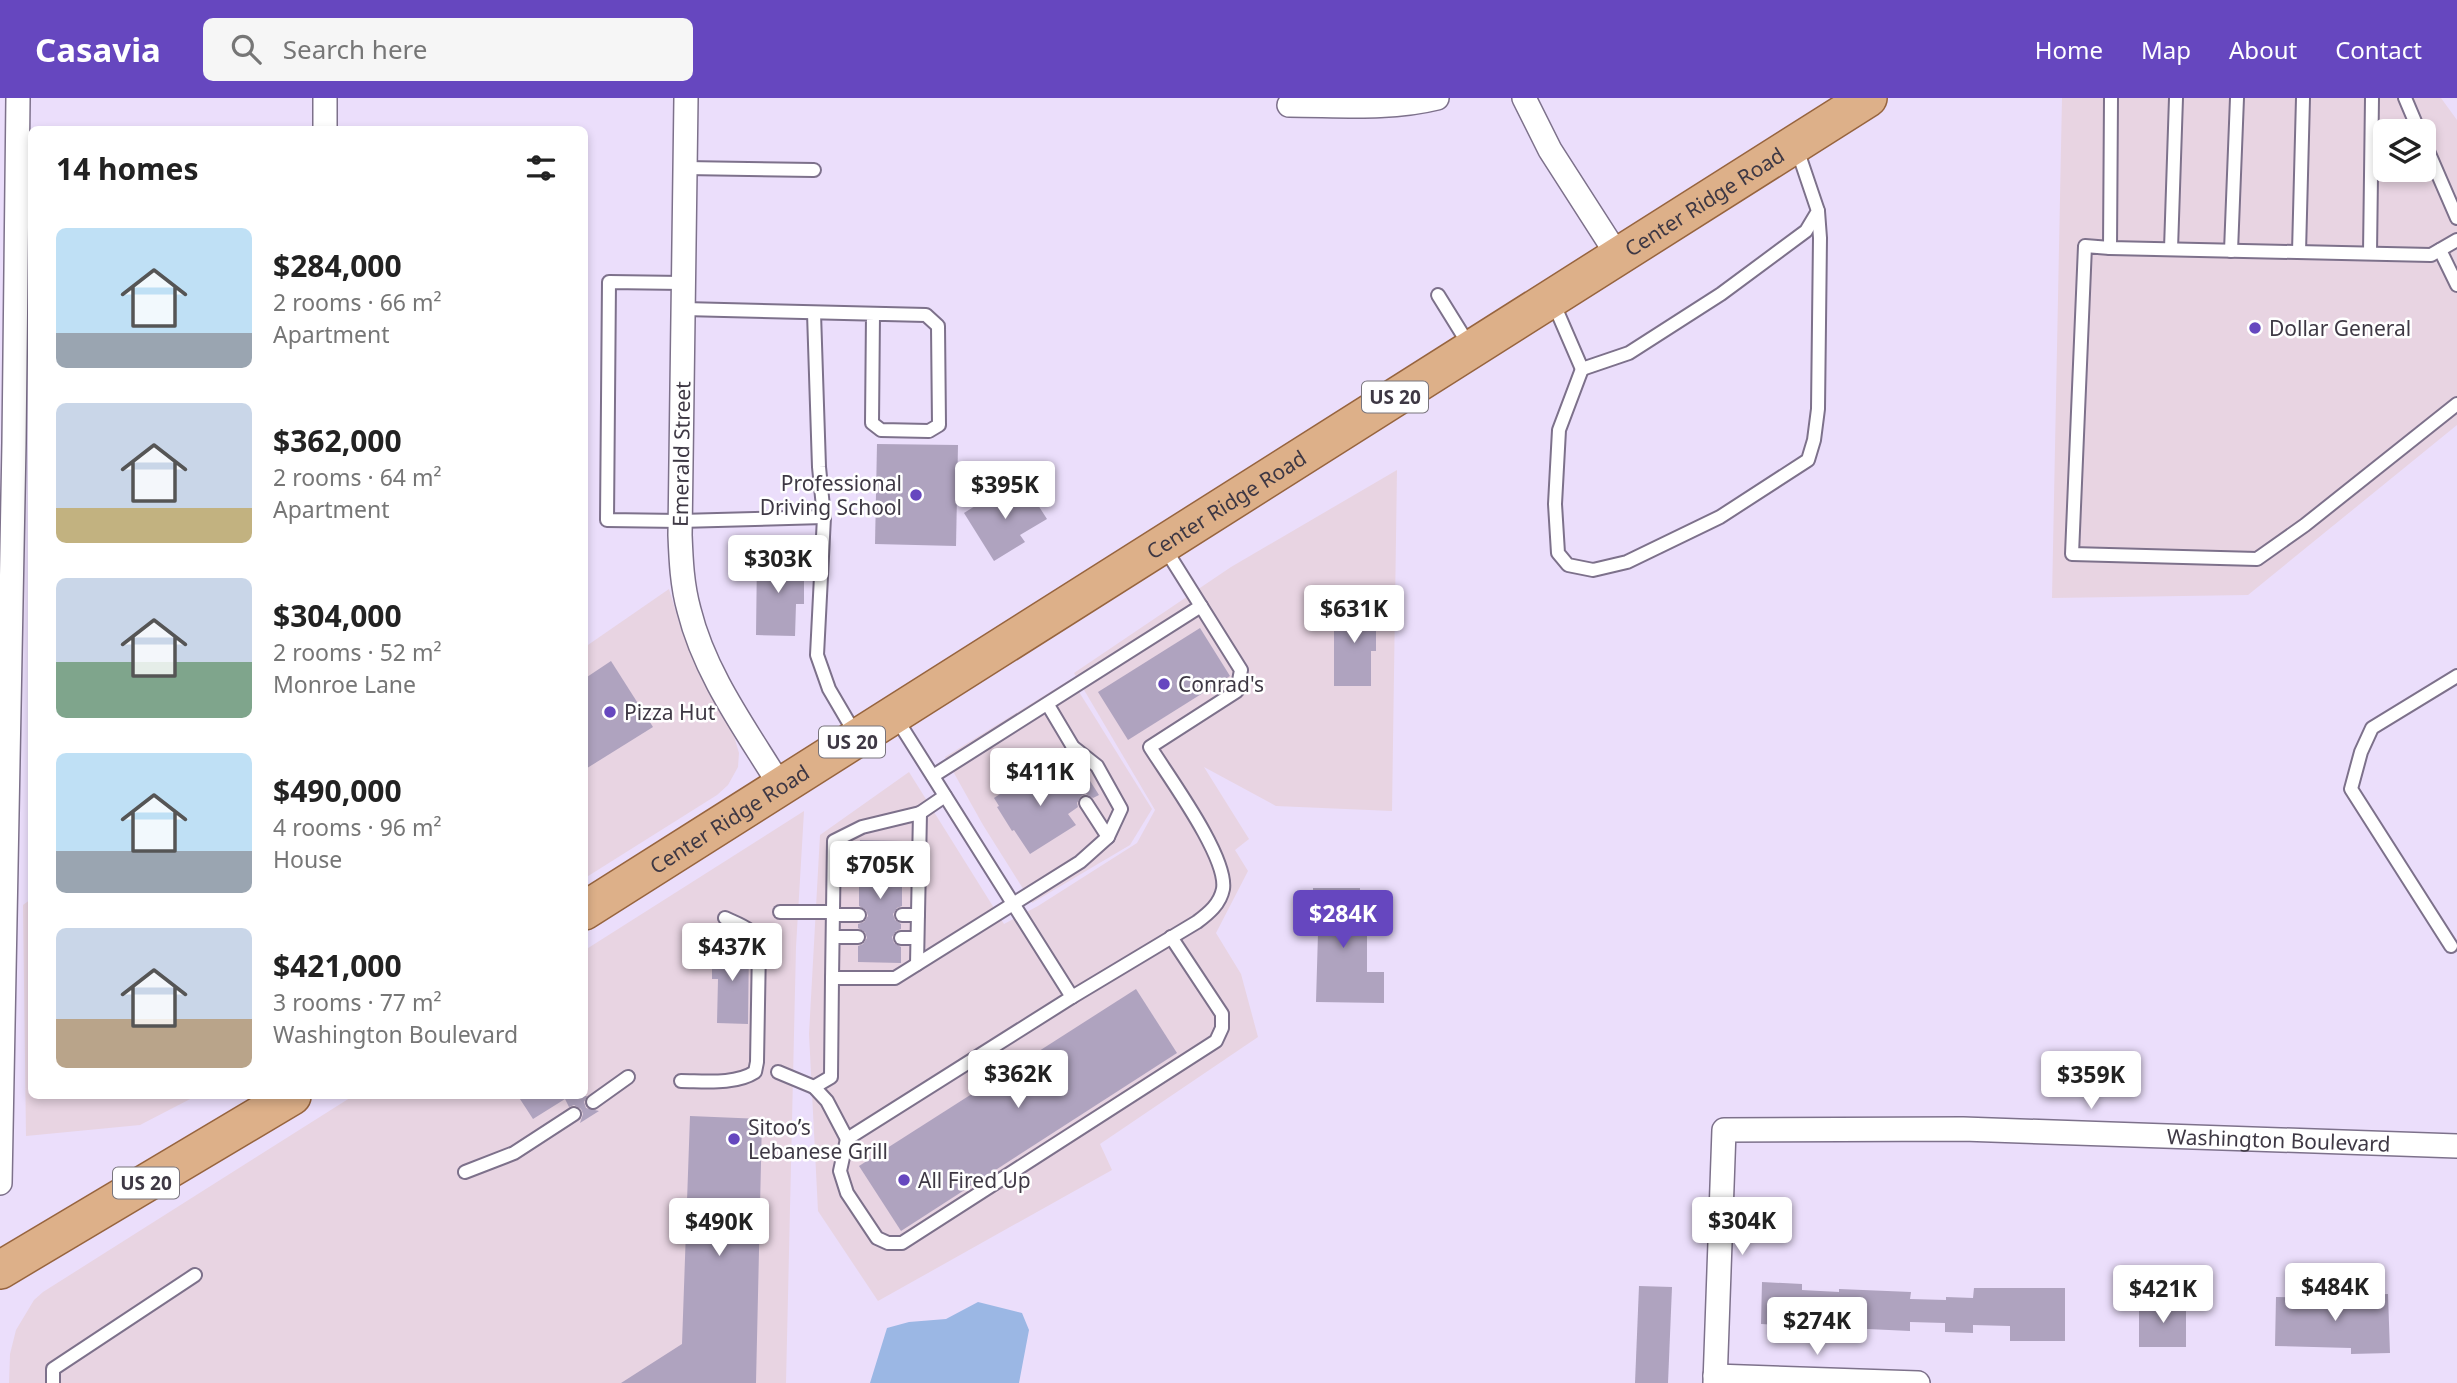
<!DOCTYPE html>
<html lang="en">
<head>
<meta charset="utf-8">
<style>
	body { margin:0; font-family:"Noto Sans",sans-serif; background:#f6f6f6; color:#222; height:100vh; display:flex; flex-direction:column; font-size:26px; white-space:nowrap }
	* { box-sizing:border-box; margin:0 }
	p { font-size:23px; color:#767676 }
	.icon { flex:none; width:38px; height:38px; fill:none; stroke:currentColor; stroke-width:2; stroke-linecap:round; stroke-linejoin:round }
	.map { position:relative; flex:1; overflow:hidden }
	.sheet { position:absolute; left:28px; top:28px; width:560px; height:973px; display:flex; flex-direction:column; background:#fff; border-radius:10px; box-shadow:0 4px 10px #0003 }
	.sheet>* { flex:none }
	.controls { position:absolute; left:2373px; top:21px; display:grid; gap:14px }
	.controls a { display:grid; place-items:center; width:63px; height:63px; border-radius:10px; background:#fff; box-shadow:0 4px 10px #0003; font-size:35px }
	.price { position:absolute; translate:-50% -60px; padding:0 16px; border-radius:7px; background:#fff; color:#222; font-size:23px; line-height:46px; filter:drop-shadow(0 2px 4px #0008) }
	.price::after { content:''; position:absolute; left:50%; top:42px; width:21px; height:16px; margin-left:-10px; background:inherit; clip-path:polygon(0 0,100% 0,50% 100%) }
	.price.current { background:#6647bf; color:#fff }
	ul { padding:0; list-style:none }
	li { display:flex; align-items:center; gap:21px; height:175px; padding:0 28px }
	li span { display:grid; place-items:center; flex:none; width:196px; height:140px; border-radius:10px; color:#555 }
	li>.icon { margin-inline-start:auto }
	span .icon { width:84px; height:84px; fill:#fffc; stroke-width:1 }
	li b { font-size:30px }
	h2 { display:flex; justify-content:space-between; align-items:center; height:84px; padding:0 28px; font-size:30px }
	header { display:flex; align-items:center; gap:42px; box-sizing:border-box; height:98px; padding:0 35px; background:#6647bf; color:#fff }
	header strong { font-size:33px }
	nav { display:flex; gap:38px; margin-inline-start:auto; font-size:24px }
	.search { width:490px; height:63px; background:#f6f6f6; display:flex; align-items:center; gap:18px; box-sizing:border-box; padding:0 24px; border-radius:10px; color:#767676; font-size:26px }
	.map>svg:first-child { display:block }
	.commercial { fill:#e8d4e2; fill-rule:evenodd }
	.water { fill:#9bb7e4 }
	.building { fill:#afa3bf }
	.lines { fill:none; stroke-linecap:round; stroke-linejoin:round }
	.service-casing { stroke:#7d718b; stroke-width:16 }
	.minor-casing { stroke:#7d718b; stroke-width:26 }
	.primary-casing { stroke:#97643e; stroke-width:40 }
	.service { stroke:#fff; stroke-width:12 }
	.minor { stroke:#fff; stroke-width:23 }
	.primary { stroke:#ddb089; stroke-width:37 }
	.poi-dot { fill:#6647bf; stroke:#fff; stroke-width:2.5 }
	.labels { text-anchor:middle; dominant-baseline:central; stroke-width:5; stroke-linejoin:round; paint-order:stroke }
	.shield { fill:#fff; stroke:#78747c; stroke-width:2 }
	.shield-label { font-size:19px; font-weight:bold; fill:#3e3844 }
	.street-label { font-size:21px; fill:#3e3844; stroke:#fff }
	.poi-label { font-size:21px; fill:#3e3844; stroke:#fff; text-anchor:start }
</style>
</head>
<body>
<header>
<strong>Casavia</strong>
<div class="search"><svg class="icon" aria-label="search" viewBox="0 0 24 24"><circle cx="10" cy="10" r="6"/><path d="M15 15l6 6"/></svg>Search here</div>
<nav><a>Home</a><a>Map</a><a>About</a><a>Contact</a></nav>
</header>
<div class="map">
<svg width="2457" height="1285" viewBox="0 0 2457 1285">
	<rect width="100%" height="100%" fill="#ebdefb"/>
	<!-- commercial -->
	<g class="commercial">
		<path d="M2062,0H2441L2457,22V327L2248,497L2052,500ZM2385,33H2424V72H2385Z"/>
		<path d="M1397,372L1392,713L1276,708L1204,669L1249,741L1235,752L1248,773L1216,835L1241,876L1258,939L1100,1046L1112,1072L878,1203L818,1113L809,936L820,737L909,674L1004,826L1038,808L1137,745L1155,712L1074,575L1231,469Z"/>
		<path d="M669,491L683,537L699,572L731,628L739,655L738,669L728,687L717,697L585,780V549Z"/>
		<path d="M1071,581L1152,711L1130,747L1032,805L983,727L945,659Z"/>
		<path d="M804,713L796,849L786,1285H9L10,1256L16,1232L34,1202L43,1194L353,998H584L585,852Z"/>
		<path d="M31,801L32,998H196L140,1027L26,1038L23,807Z"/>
	</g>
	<!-- water -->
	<path class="water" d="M978,1204L1022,1215L1029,1232L1019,1285H870L887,1230L909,1224L946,1221Z"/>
	<!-- building -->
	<g class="building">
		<path d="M877,346L958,347L956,448L875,446Z"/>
		<path d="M1027,390L1047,421L1020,437L1025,444L994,463L964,415L1002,391L1009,402Z"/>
		<path d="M757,458H796V473H804V506H796L795,538L756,537Z"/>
		<path d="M1345,502H1369V506H1372V533H1376V553H1371V588H1334V530H1342V506H1345Z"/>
		<path d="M1200,530L1230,578L1128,642L1098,594Z"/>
		<path d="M611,563L653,629L584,672V581Z"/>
		<path d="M1040,671L1055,694L1065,688L1069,691H1076L1080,686L1079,679L1085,675L1099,697L1093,700L1086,696L1081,698L1077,705L1078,709L1068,716L1076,727L1030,756L1014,732L1012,733L997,709L999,708L994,700L1006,692L1004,688L1008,686L1026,675L1028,678Z"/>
		<path d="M860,742L903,743V756L898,758L894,764L896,770L902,774V808L897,810L893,816L895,822L901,826V831L896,833L892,839L894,845L901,849V865L858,864V848L863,846L867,840L865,834L858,830V826L864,824L868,818L866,812L859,808V774L864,772L868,766L866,760L859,756Z"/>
		<path d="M1313,790H1360V831H1367V874H1384V905L1316,904L1318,835H1313Z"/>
		<path d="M718,846H749L748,926L717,925L718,881H712V863H717Z"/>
		<path d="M1136,891L1177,955L901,1133L859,1068Z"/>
		<path d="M518,998H587L584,1004L586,1010L599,1013L580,1025L583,1016L581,1011L574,1007L569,1009L565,1001L533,1021Z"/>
		<path d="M690,1018L762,1021L756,1285H621L682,1246Z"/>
		<path d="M1762,1184L1802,1186V1192L1839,1194V1191L1911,1194L1910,1201L1946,1202V1199L1973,1200L1974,1190H2065V1243H2010V1228L1973,1227V1235L1945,1234V1225L1910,1224V1233L1761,1226Z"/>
		<path d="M1639,1188L1672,1189L1668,1285H1635Z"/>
		<path d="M2388,1196L2390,1255L2351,1256V1250L2275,1248L2276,1199L2349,1201V1197Z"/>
		<rect x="2139" y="1206" width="47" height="43"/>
	</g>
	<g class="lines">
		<defs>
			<g id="service">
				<path d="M2111,0L2110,150L2431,157L2457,142"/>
				<path d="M2405,0L2419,33"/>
				<path d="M2424,44L2457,120"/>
				<path d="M685,70L814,72"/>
				<path d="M2110,150L2085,148L2072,456L2257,461L2305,427L2457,306"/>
				<path d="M2171,151L2176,0"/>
				<path d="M2440,152L2457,187"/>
				<path d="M2231,153L2237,0"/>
				<path d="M2299,154L2303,0"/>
				<path d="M2370,155L2372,0"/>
				<path d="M683,185L609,184L607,422L680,423L824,419"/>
				<path d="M1438,197L1469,247"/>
				<path d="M1553,204L1582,271L1629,255L1721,196L1806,133L1818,113L1796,48"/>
				<path d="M684,211L926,217L938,228L939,327L929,333L881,332L872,325L873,216"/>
				<path d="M814,215L819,369L824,419L817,557L829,591L856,637"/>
				<path d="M1582,271L1559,332L1555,406L1558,455L1568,467L1593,472L1627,464L1720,419L1808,362L1814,342L1818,311L1820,140L1818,113"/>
				<path d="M896,620L1072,899L1197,824C1209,815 1220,806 1223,791C1228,759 1168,678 1150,649L1237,593L1241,572L1164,449"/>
				<path d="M933,678L1201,508"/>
				<path d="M1072,683L1068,677L1073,649"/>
				<path d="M1086,705L1108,739"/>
				<path d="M920,715L945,698"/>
				<path d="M834,765H859"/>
				<path d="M903,765H918"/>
				<path d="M780,814H833"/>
				<path d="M833,817H859"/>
				<path d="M902,817H918"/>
				<path d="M833,839H858"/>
				<path d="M901,840H917"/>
				<path d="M2451,848L2351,691L2361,654L2372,630L2457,578"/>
				<path d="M832,880L834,743L862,729L920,715L917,866"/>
				<path d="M1072,899L847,1041L840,1073L847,1095L877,1140L888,1145H902L1216,943L1222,930V916L1171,839"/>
				<path d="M778,974L814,989"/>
				<path d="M681,983C703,983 735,987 755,974L757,964L759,849C756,831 740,827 725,820"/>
				<path d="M593,1004L628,979"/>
				<path d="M847,1041L827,1003L814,989L831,979L832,880H895L1080,764L1108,739L1121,711L1097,668L1073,649L1048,607"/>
				<path d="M465,1074L514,1055L574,1016"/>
				<path d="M53,1285V1271L195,1177"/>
			</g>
			<g id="minor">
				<path d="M686,0L680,437C681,462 682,487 689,512C705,577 747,633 781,689"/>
				<path d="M1524,0L1550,52L1618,158"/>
				<path d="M1289,7C1338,7 1389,12 1437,0"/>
				<path d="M325,32V0"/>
				<path d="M0,1085L14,345L18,0"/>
				<path d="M1715,1278L1918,1285"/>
				<path id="s1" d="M1715,1285L1724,1032L1963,1031L2457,1048"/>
			</g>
			<g id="primary">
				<path id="s2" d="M584,813L1868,0"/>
				<path d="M0,1172L292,998"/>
			</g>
		</defs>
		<!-- service casing -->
		<use href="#service" class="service-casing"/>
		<!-- minor casing -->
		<use href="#minor" class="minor-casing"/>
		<!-- primary casing -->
		<use href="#primary" class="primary-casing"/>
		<!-- service -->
		<use href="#service" class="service"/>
		<!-- minor -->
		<use href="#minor" class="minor"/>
		<!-- primary -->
		<use href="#primary" class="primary"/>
	</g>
	<!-- markers -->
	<g class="poi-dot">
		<circle cx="2255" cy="230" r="7"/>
		<circle cx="916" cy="397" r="7"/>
		<circle cx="1164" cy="586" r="7"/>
		<circle cx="610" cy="614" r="7"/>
		<circle cx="734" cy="1041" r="7"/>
		<circle cx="904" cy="1082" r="7"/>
	</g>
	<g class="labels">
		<!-- shield labels -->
		<g class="shield">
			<rect x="1362" y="283.5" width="66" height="31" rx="5"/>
			<rect x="819" y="628.5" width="66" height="31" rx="5"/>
			<rect x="113" y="1069.5" width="66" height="31" rx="5"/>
		</g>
		<g class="shield-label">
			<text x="1395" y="299">US 20</text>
			<text x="852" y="644">US 20</text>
			<text x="146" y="1085">US 20</text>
		</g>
		<!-- street labels -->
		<g class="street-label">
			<text stroke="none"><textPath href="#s2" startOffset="1326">Center Ridge Road</textPath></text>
			<text transform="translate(681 356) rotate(-89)">Emerald Street</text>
			<text stroke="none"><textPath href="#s2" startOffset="760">Center Ridge Road</textPath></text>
			<text stroke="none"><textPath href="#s2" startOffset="172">Center Ridge Road</textPath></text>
			<text stroke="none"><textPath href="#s1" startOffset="808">Washington Boulevard</textPath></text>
		</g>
		<!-- poi labels -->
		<g class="poi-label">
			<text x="2269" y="230">Dollar General</text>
			<text x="902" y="385" text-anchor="end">Professional<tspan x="902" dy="24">Driving School</tspan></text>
			<text x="1178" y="586">Conrad's</text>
			<text x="624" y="614">Pizza Hut</text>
			<text x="748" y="1029">Sitoo’s<tspan x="748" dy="24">Lebanese Grill</tspan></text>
			<text x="918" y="1082">All Fired Up</text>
		</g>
	</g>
</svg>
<div class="controls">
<a><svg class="icon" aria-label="layers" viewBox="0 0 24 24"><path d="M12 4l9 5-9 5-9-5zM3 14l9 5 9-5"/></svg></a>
</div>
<b class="price" style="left:1005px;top:423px">$395K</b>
<b class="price" style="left:778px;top:497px">$303K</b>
<b class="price" style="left:1354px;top:547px">$631K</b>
<b class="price" style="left:1040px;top:710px">$411K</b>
<b class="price" style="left:880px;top:803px">$705K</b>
<b class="price current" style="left:1343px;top:852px">$284K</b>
<b class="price" style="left:732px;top:885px">$437K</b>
<b class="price" style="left:1018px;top:1012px">$362K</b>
<b class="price" style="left:2091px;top:1013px">$359K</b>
<b class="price" style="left:1742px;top:1159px">$304K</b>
<b class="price" style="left:719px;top:1160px">$490K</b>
<b class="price" style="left:2335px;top:1225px">$484K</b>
<b class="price" style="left:2163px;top:1227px">$421K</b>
<b class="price" style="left:1817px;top:1259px">$274K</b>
<section class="sheet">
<h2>14 homes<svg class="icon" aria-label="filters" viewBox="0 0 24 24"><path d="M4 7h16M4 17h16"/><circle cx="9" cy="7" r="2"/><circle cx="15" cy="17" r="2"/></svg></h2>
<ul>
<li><span style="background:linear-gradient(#bfe0f5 75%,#9aa5b1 0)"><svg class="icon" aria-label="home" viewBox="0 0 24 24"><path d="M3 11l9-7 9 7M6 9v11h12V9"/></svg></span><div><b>$284,000</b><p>2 rooms · 66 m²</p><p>Apartment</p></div></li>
<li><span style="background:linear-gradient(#c9d6e8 75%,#c2b280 0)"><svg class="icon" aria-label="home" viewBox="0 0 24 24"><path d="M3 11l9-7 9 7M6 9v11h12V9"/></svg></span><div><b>$362,000</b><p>2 rooms · 64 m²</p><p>Apartment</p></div></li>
<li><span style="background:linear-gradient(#c9d6e8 60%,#7fa58c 0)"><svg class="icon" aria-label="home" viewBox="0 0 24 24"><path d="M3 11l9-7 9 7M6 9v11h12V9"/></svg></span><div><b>$304,000</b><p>2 rooms · 52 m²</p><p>Monroe Lane</p></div></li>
<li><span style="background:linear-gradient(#bfe0f5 70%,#9aa5b1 0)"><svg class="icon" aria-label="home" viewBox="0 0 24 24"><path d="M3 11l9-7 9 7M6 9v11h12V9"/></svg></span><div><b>$490,000</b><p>4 rooms · 96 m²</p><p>House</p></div></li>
<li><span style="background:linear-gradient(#c9d6e8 65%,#b9a48a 0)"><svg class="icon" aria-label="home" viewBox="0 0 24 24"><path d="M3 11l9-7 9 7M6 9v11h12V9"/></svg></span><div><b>$421,000</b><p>3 rooms · 77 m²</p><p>Washington Boulevard</p></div></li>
</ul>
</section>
</div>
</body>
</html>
